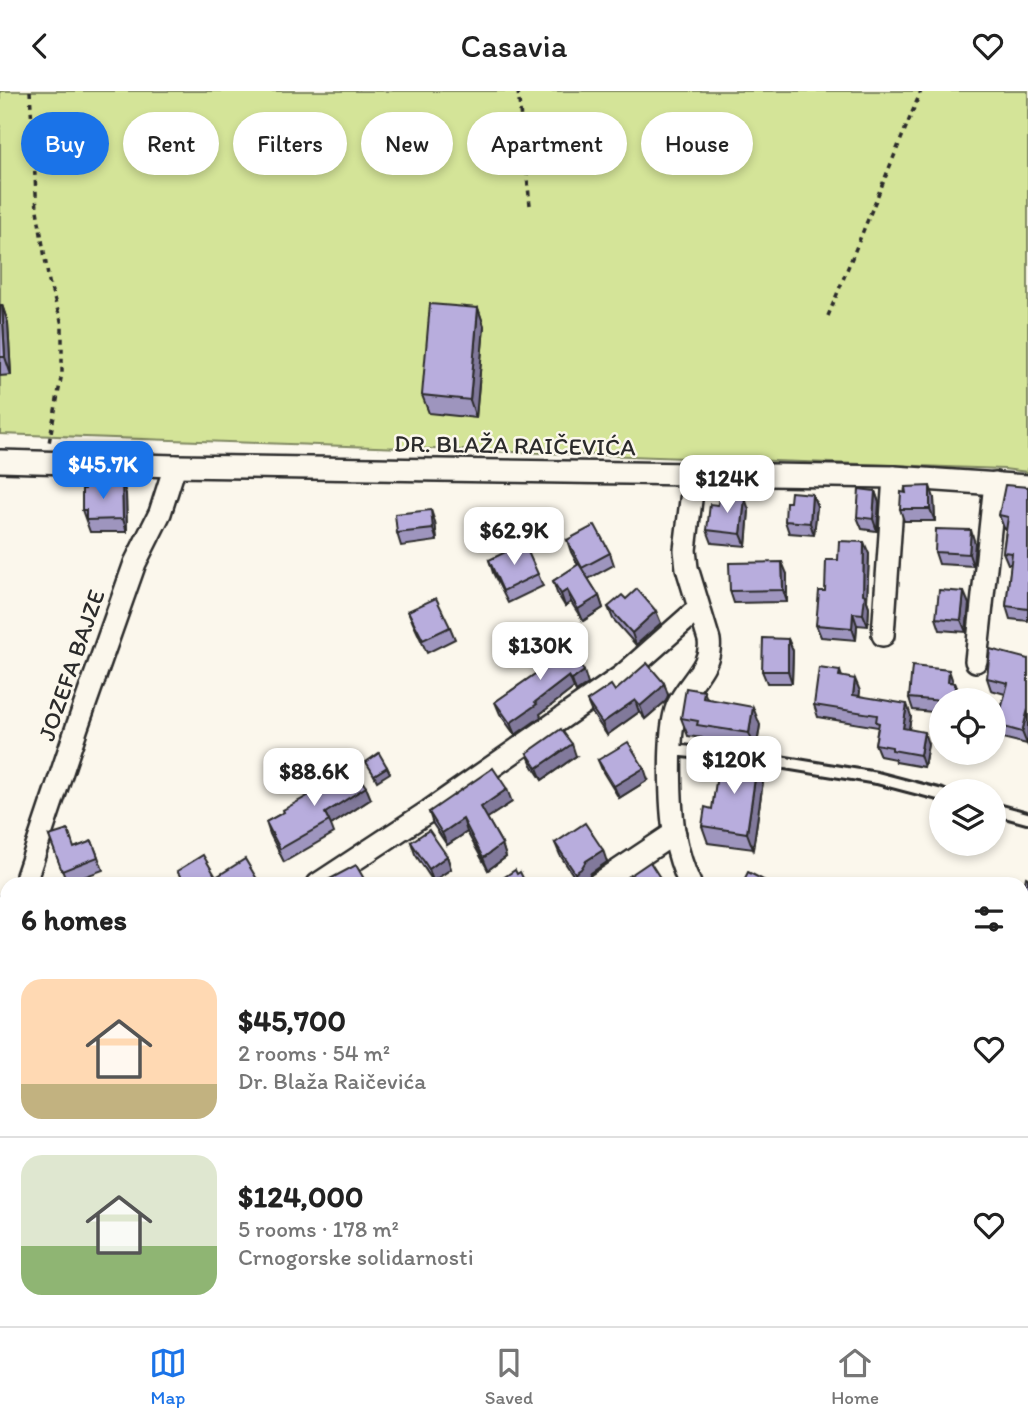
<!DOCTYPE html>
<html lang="en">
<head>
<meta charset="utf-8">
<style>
	body { margin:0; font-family:Itim,sans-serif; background:#f6f6f6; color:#222; height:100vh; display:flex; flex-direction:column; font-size:26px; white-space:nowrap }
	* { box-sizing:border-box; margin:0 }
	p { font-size:23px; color:#767676 }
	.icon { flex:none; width:38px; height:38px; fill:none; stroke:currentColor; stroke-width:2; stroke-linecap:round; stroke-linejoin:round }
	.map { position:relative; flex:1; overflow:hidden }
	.sheet { position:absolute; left:0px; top:786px; width:1029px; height:450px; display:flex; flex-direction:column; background:#fff; border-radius:21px 21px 0 0; box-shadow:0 4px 10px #0003 }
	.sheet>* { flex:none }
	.guide { position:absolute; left:21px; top:21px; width:987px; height:63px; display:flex; gap:14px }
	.controls { position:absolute; left:929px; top:597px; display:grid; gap:14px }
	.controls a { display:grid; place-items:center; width:77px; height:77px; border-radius:50%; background:#fff; box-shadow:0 4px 10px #0003; font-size:35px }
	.price { position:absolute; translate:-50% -60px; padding:0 16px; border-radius:14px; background:#fff; color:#222; font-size:23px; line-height:46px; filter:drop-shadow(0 2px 4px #0008) }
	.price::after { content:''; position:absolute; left:50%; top:42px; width:21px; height:16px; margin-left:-10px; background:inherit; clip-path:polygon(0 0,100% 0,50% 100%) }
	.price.selected { background:#1a73e8; color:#fff }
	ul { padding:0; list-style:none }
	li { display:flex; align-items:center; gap:21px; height:175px; padding:0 21px }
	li+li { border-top:2px solid #e0e0e0 }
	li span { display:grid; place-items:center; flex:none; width:196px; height:140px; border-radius:21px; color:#555 }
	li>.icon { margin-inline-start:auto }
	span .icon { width:84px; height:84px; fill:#fffc; stroke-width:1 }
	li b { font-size:30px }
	h2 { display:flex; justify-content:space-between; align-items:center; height:84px; padding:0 21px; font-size:30px }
	.pill { padding:0 24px; border-radius:32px; background:#fff; box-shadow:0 4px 10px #0003; font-size:24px; line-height:63px }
	.pill.selected { background:#1a73e8; color:#fff }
	header { display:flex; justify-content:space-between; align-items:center; height:91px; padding:0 21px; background:#fff; font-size:32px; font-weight:600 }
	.tabs { display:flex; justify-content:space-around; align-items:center; height:98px; border-top:2px solid #e0e0e0; background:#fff; font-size:19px; color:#767676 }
	.tabs a { display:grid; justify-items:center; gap:4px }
	.tabs .selected { color:#1a73e8 }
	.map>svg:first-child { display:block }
	.green { fill:#d4e498; stroke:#808862; stroke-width:2 }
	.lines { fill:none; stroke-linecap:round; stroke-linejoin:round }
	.lane-casing { stroke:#2b2b2b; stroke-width:16 }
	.street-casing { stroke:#2b2b2b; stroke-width:26 }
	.path { stroke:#2b2b2b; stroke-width:3.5; stroke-dasharray:5 5; stroke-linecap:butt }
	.lane { stroke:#fbf7ec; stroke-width:10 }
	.street { stroke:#fbf7ec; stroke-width:21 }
	.wall { fill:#9e95be; stroke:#2b2b2b; stroke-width:2 }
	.shaded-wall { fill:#81799b; stroke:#2b2b2b; stroke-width:2 }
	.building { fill:#b8addd; stroke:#2b2b2b; stroke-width:2 }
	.labels { text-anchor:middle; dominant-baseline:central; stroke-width:5; stroke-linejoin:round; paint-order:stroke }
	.street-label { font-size:24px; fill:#2b2b2b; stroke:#fbf7ec }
</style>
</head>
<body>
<header><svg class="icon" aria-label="back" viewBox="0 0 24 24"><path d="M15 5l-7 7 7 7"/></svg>Casavia<svg class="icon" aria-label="heart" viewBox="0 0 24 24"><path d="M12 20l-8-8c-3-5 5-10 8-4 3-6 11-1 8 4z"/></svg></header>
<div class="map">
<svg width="1028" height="1235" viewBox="0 0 1028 1235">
	<rect width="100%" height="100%" fill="#fbf7ec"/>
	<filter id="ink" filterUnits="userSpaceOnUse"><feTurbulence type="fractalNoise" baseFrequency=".0143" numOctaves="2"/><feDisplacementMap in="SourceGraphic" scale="14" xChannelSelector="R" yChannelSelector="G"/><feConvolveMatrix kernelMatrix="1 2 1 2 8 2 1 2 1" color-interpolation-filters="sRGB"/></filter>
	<g filter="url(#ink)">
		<!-- green -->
		<path class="green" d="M0,0H1028V381L1004,378L0,343Z"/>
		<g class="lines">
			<defs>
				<g id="lane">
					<path d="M672,659L761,668L877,687L942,704"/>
					<path d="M994,718L1027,727"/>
					<path d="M0,816L7,806"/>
				</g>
				<g id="street">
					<path d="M0,370L175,375L894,386L1028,395"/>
					<path d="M883,544L894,386"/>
					<path d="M976,570L995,392"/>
					<path d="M26,793L27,785L77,636L135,472L160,422L175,375"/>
					<path d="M318,793L429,720L622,585L691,524L699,519"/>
					<path d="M598,793L667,747L675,743"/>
					<path d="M690,793C683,778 678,762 675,746C670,718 667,641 677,616C687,592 713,576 709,549L687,477L685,459L694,384"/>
					<path d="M0,1043L7,1013"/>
					<path d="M1022,1068H1028"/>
					<path d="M1022,1125L1028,1126"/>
					<path d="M213,1228L216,1235"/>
					<path d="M71,1235L84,1228"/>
				</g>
			</defs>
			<!-- lane casing -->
			<use href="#lane" class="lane-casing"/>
			<!-- street casing -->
			<use href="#street" class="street-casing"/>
			<!-- path -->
			<g class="path">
				<path d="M30,0L37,119L49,191L62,233V282L49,352"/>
				<path d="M518,0L530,114"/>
				<path d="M828,225L921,0"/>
			</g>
			<!-- lane -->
			<use href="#lane" class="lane"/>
			<!-- street -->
			<use href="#street" class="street"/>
		</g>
		<!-- wall -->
		<g class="wall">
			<path d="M0,214H2L8,232L11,284L0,285Z"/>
			<path d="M478,217L484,235L476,327L429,322L422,304Z"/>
			<path d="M122,391L126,403L127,441H90L82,419Z"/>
			<path d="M1028,396V530L1010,528L1006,515L1011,473H1008L1003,461L1006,438L1004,437L999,424Z"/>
			<path d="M875,400L879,412L877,440L862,438L857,426Z"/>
			<path d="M812,403L817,415L814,444L789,442L785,430L790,411Z"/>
			<path d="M934,407L935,430H904L900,418Z"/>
			<path d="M749,419L746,455L712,452L707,439Z"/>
			<path d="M435,431L437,450L401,455L397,442Z"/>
			<path d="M567,449L610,462L614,474L588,488L599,505L603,517L583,530L571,511L565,515L557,502L553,490L578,474L571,461Z"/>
			<path d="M975,452L973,475L939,473L935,461Z"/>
			<path d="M869,463L867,510L869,516L868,535L857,534L856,549L821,546L816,534L838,469Z"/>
			<path d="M489,469L538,483L543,495L508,512L493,482Z"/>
			<path d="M787,483V511L734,512L730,500Z"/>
			<path d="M626,508L661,532L636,554L613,528L608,516Z"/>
			<path d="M969,513L966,541L940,539L936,527Z"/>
			<path d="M408,520L450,536L455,548L427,562L413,532Z"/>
			<path d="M788,548L793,560L792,592H767L762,580Z"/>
			<path d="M1028,568V648L1027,653L1002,647L997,634L1005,603L991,599L987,587Z"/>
			<path d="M536,570L588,593L576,601L574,597L540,623L541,626L515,644L500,623L495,611L540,580Z"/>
			<path d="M840,580L842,586L860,600L859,605L911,625L909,638L928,653L924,676L896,671L895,668L880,665L875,653L878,636L818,626L814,614Z"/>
			<path d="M664,592L668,604L666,610L645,628L639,621L607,644L592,622L587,610L615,600Z"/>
			<path d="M953,592H955L960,604L959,609H942V622L913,619L909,607Z"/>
			<path d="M704,600L707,608L760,634L756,660L704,652L702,647L688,645L681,627Z"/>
			<path d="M527,662L576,665L542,689L532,674Z"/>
			<path d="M598,669L648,689L619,707L603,681Z"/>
			<path d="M765,677L753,758L708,752L702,735L712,718L737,687Z"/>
			<path d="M332,687L371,708L331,734L334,742L284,771L270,743L266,731L284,721L333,690Z"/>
			<path d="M512,711L487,727L502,753L506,766L488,779L467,741L447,754L433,733L429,721Z"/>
			<path d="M49,745L74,757L92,750L103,779L67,792Z"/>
			<path d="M411,751L447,765L451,778L433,790L415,763Z"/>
			<path d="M555,752L607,771L591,782L586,790L581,793H579L560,764Z"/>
			<path d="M1028,787V820L1026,819L1022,808V804Z"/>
			<path d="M7,1185V1224L0,1225V1186Z"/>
			<path d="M48,1228H60L59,1235H52Z"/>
		</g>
		<!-- shaded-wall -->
		<g class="shaded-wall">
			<path d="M2,214L8,232L11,284L5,266Z"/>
			<path d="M478,217L484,235L476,327L470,309Z"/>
			<path d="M122,391L126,403L127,441L123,428Z"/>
			<path d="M930,395L934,407L935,430L930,418Z"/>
			<path d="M875,400L879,412L877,440L873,428Z"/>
			<path d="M812,403L817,415L814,444L810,432Z"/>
			<path d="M745,407L749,419L746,455L741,443Z"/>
			<path d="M431,419L435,431L437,450L433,438Z"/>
			<path d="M971,439L975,452L973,475L969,463Z"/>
			<path d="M864,451L869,463L867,510L869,516L868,535L863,523V503Z"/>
			<path d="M782,471L787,483V511L783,499Z"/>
			<path d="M567,499L571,511L565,515L561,503Z"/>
			<path d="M964,501L969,513L966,541L961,529Z"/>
			<path d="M599,505L603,517L583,530L578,518Z"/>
			<path d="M656,520L661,532L636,554L632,542Z"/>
			<path d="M853,522L857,534L856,549L852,537Z"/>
			<path d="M788,548L793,560L792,592L788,580Z"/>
			<path d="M949,579L953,591H948Z"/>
			<path d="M584,580L588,593L576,601L572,589Z"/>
			<path d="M569,585L574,597L540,623L541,626L515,644L510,632L535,611Z"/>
			<path d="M855,588L860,600L858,616L853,604Z"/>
			<path d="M664,592L668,604L666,610L645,628L640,615Z"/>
			<path d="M955,592L960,604L959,609H954V608Z"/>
			<path d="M635,609L639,621L607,644L602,632Z"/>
			<path d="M907,613L911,625L907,649L903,637Z"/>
			<path d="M753,616L760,634L756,660L749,642Z"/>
			<path d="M1028,618V648L1027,653L1022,641Z"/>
			<path d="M924,641L928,653L924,676L920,664Z"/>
			<path d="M572,653L576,665L542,689L537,677Z"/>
			<path d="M759,660L765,677L753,758L747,742Z"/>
			<path d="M387,676L390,682L377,690L374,684Z"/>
			<path d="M644,677L648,689L619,707L614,695Z"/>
			<path d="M366,696L371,708L331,734L325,722Z"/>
			<path d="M507,698L512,711L486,728L481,716Z"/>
			<path d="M463,728L467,741L447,754L442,742Z"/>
			<path d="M502,753L506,766L488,779L483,767Z"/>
			<path d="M603,759L607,771L591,782L586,790L579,793L575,782L586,770Z"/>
			<path d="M447,765L451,778L433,790L429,778Z"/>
			<path d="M55,1228H60L59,1235H58Z"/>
		</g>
		<!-- building -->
		<g class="building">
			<path d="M430,213L478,217L470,309L422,304Z"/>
			<path d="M0,214H2L5,266H0Z"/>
			<path d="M122,391L123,428L86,429V419H82V398H85V392Z"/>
			<path d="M1005,394L1028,396V518L1006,515L1012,462L1003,461L1008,426L999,424Z"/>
			<path d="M930,395V418H900L901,401L906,402L905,396Z"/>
			<path d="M859,398L875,400L873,428L857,426Z"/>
			<path d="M791,401L812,403L810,432L785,430L786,411H790Z"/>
			<path d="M719,405L745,407L741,443L707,439L710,413L718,414Z"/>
			<path d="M431,419L433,438L397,442L395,423Z"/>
			<path d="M595,434L610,462L582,477L567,449Z"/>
			<path d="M936,438L971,439L969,463L935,461Z"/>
			<path d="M839,450L864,451L863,503L865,504L863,523L853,522L852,537L816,534L819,500H825L826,469H838Z"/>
			<path d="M524,452L538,483L503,500L489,469Z"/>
			<path d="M782,471L783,499L730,500L729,472Z"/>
			<path d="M579,473L599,505L578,518L567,499L561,503L553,490Z"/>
			<path d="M637,498L656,520L632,542L608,516L622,504L626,508Z"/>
			<path d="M939,499L964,501L961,529L936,527Z"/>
			<path d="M436,507L450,536L423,549L408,520Z"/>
			<path d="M763,547L788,548V580H762Z"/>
			<path d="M562,551L584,580L572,589L569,585L535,611L537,613L510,632L495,611L542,578L536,570Z"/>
			<path d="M990,558L1028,568V618L1022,641L997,634L1008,592L987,587Z"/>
			<path d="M647,572L664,592L661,597L640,615L635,609L602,632L587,610L611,594L615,600Z"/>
			<path d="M912,575L949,579L948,591L955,592L954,608L946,607V609H942V610L909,607Z"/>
			<path d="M819,577L840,580L839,585L855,588L853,604L907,613L903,637L924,641L920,664L892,659V656L875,653L879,632L876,631L877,624L814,614Z"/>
			<path d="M686,597L704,600L703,607L753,616L749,642L697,634L698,630L681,627Z"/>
			<path d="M561,638L572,653L537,677L527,662Z"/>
			<path d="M628,651L644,677L614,695L598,669Z"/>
			<path d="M738,658L759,660L747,742L702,735L705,716L712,718L717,684L737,687Z"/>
			<path d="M379,662L387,676L374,684L366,671Z"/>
			<path d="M352,675L366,696L325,722L329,730L280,758L266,731L284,721L283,719L334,690L332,687Z"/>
			<path d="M493,677L507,698L481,716L502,753L483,767L463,728L442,742L429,721Z"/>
			<path d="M585,732L603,759L586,770L581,778L575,782L555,752Z"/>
			<path d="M68,739L74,757L92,750L98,766L62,780L49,745Z"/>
			<path d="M429,739L447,765L429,778L411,751Z"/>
			<path d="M203,764L216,786L245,768L260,793H185L177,780Z"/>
			<path d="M650,771L664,793H624L622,790Z"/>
			<path d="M356,774L367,793H327L329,791L328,789Z"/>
			<path d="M515,779L517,783L520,781L526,793H498L497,791Z"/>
			<path d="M748,781L771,793H742Z"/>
			<path d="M1026,786L1028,787V808L1022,807Z"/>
			<path d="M7,1185V1211L0,1212V1186Z"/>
		</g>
	</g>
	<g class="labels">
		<!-- street labels -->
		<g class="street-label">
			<text transform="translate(515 354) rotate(1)">DR. BLAŽA RAIČEVIĆA</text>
			<text transform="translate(71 574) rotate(-71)">JOZEFA BAJZE</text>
		</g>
	</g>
</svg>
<div class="controls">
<a><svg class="icon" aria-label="locate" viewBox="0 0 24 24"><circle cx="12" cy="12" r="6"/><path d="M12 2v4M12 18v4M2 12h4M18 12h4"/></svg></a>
<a><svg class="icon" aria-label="layers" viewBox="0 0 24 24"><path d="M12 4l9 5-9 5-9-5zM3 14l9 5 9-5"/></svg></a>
</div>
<b class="price selected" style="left:103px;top:410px">$45.7K</b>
<b class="price" style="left:727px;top:424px">$124K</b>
<b class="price" style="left:514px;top:476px">$62.9K</b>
<b class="price" style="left:540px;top:591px">$130K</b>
<b class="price" style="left:734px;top:705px">$120K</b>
<b class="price" style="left:314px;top:717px">$88.6K</b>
<div class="guide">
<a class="pill selected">Buy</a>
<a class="pill">Rent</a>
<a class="pill">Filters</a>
<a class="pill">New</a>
<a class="pill">Apartment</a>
<a class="pill">House</a>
</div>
<section class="sheet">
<h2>6 homes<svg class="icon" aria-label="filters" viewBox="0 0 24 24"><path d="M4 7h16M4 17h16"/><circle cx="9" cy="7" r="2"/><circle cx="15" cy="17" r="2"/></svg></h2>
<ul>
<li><span style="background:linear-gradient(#ffd9b3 75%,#c2b280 0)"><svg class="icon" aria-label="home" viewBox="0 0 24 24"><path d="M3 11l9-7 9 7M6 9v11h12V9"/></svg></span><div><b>$45,700</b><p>2 rooms · 54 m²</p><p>Dr. Blaža Raičevića</p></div><svg class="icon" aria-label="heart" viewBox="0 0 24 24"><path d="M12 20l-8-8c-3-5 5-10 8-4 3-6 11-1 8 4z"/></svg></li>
<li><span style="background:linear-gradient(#dfe7d0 65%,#8fb573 0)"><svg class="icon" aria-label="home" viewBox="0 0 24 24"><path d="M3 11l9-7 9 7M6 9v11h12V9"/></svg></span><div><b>$124,000</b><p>5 rooms · 178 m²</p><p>Crnogorske solidarnosti</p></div><svg class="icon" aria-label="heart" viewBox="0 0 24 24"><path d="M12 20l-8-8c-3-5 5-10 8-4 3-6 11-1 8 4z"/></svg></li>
</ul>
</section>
</div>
<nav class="tabs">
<a class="selected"><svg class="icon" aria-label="map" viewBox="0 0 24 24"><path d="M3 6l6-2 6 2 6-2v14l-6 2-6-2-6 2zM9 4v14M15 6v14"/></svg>Map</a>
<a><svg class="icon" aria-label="saved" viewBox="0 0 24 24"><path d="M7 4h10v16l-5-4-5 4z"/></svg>Saved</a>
<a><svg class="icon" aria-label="home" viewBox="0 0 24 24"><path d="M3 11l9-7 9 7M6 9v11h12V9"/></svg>Home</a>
</nav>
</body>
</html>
